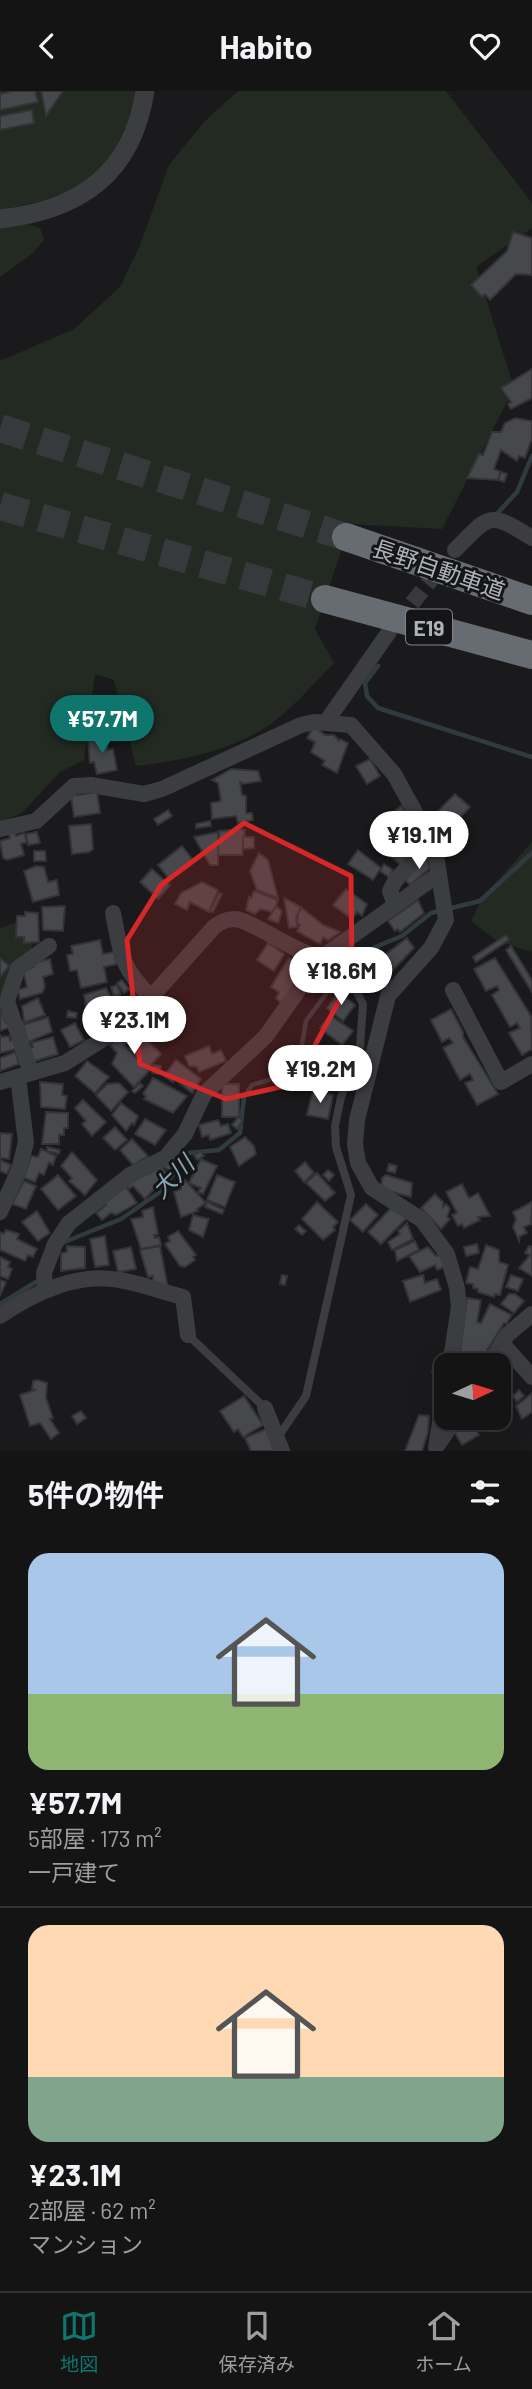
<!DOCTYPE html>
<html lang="ja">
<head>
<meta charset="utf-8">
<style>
	body { margin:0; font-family:Barlow,"Noto Sans JP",sans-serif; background:#1d1d1e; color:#f1f3f6; height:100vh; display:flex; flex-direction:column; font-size:26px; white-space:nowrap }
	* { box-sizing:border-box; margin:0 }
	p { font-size:23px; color:#9d9ea0 }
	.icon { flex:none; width:38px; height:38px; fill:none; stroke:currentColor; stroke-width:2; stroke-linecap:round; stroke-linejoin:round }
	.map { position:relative; height:1360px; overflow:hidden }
	.details { display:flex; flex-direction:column; background:#141415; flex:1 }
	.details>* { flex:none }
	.needle { width:46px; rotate:86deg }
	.tools { position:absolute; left:434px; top:1262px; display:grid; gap:14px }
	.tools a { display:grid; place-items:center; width:77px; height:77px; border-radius:14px; background:#141415; box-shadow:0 7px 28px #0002,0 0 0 2px #333334; font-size:35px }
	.price { position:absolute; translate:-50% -60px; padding:0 16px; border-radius:24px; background:#fff; color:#222; font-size:23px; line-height:46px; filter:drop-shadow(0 2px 4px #0008) }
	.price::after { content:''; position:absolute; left:50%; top:42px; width:21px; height:16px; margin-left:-10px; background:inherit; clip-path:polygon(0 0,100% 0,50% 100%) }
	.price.selected { background:#0f766e; color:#fff }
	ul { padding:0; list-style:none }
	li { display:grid; align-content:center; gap:14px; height:371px; padding:0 28px }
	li+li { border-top:2px solid #333334 }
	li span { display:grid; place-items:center; height:217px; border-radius:21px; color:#555 }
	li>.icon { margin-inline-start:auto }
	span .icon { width:126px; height:126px; fill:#fffc; stroke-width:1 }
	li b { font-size:30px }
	h2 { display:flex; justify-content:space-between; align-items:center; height:84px; padding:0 28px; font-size:30px }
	header { display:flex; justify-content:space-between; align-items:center; height:91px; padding:0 28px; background:#141415; font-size:32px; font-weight:700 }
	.tabs { display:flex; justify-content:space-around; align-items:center; height:98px; border-top:2px solid #333334; background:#141415; font-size:19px; color:#9d9ea0 }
	.tabs a { display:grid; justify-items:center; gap:4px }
	.tabs .selected { color:#0f766e }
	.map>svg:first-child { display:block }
	.green { fill:#222a22 }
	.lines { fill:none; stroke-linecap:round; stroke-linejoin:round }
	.stream { stroke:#303b40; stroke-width:4.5 }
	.building { fill:#47484c; stroke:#343438; stroke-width:2 }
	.minor-tunnel { stroke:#37393c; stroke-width:16; stroke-dasharray:16 8; stroke-linecap:butt }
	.motorway-tunnel { stroke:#37393c; stroke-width:28; stroke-dasharray:28 14; stroke-linecap:butt }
	.service { stroke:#3b3d41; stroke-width:8 }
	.minor { stroke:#3b3d41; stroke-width:16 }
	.tertiary { stroke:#3b3d41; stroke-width:19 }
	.motorway { stroke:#676b72; stroke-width:28 }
	.marked { fill:#d62828; fill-opacity:0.2; stroke:#d62828; stroke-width:5; stroke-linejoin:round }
	.labels { text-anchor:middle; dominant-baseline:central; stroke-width:6; stroke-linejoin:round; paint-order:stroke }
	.shield { fill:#151517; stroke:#7f848a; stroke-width:2 }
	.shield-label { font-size:21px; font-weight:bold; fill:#adb3bb }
	.street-label { font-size:23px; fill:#adb3bb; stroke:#151517 }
	.water-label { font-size:24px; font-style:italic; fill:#86a5b4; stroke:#151517 }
</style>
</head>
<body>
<header><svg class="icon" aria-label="back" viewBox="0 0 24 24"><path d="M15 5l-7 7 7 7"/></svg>Habito<svg class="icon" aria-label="heart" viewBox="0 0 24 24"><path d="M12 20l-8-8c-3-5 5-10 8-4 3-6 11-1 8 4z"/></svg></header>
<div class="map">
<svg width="532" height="1360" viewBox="0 0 532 1360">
	<rect width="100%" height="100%" fill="#1a1a1c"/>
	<!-- green -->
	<g class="green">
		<path d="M0,0H137C115,84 82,104 0,119Z"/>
		<path d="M238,0H446L532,112V137L476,176L514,297L442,438L350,433L315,538L334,572C314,592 294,616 271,633C233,659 181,670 136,675L114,589L95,583L84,669L60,681L22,722L0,731V270L74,238L120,196L140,154L169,74L205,30Z"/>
		<path d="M0,130H17L40,137L44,149L33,162L0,186Z"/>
		<path d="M532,751V861L497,850L471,830L483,806Z"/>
		<path d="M31,826L32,864L0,904V837Z"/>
	</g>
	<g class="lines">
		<!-- stream -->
		<g class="stream">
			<path d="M494,426L517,401L532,365"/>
			<path d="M378,575L365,592L367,605L378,617L532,666"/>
			<path d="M62,1152L121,1128L160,1101L189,1062L219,1059L240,1042L244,1006L252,994L269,989L290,975L301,959L306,930L354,865L402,845L431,822L480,810L532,762"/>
			<path d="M0,1213L39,1189"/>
		</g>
	</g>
	<!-- building -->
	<g class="building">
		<path d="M14,0H35L38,11L0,19V3Z"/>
		<path d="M41,0H63L46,25Z"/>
		<path d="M32,19L34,32L0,39V25Z"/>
		<path d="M513,141L532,147V184L516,183L490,209L485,203L482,206L471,194L507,160Z"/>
		<path d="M532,278V307L511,318L508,313L511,311L501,297Z"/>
		<path d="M515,327L532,330V347L525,367L519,365L517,370L501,359L494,378L501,381L498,389L467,387L479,363L483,364L492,341H501L505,332Z"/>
		<path d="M501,381L507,383L504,391L498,389Z"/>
		<path d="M106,608L111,630L87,632L84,609Z"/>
		<path d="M314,635L325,644H334L339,650L340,648L348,652L337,682L322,674L325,670L311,661L315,651L307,647Z"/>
		<path d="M105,644L108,659L113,658L117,679L97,683L94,671L90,672L88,648Z"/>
		<path d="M370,668L380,685L367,693L356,675Z"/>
		<path d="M231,678L258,680L261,690L242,693L240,690L242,704L246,705V722H252L253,729L238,732L236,725L212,728L211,712L221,710L218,692L212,689Z"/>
		<path d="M97,701L100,722L74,726L71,705Z"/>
		<path d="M455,703L470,716L452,735L438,720Z"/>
		<path d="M401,715L416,733L404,743L389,725Z"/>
		<path d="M168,719L172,725L158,734L154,728Z"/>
		<path d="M210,730L211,735L196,737V733Z"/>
		<path d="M91,733L93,758L89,761L72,763L69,735Z"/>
		<path d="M241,738L245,739L242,764H218L219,740Z"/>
		<path d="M14,739L16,745L24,742L27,751L21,753L24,764L7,769L3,767L0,750L10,747L8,741Z"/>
		<path d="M37,741L40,752L28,754L26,743Z"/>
		<path d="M218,741V774H210L194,746Z"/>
		<path d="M392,744L407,755L405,758L412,763L402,775L387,762L389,759L383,754Z"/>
		<path d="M243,746H254V757L243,758Z"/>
		<path d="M182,755L193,769L169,788L158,774Z"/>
		<path d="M358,759L381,777L373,789L348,773Z"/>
		<path d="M34,760H45L46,770H34Z"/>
		<path d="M259,762L268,769L278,807L257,799L250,780Z"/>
		<path d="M428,763L429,778L410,794L405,789Z"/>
		<path d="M384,773L393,779L389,786L380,780Z"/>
		<path d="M36,775L44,776L48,791L57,789L59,804L33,811L24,780Z"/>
		<path d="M152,778L170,794L158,808L140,791Z"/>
		<path d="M202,791L218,799L209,821L190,811L187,819L175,813L181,802Z"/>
		<path d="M346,798L367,813L362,825L357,821L352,828L333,814Z"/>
		<path d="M254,800L278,809L274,821L260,818L255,823L246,819L249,806L251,807Z"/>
		<path d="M219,802L222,803L213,821L210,820Z"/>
		<path d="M284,807L301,816L296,827L297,836L289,837Z"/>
		<path d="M418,809L424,822L400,841L398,838L395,840L388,830Z"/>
		<path d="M65,815L63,840L43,839L42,816Z"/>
		<path d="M276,815L282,820L278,832L268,828Z"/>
		<path d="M302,817L323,834L340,841L328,849L323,846L320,853L297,840L300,834L297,832L298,823Z"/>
		<path d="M25,821L38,822L39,851L24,852V846H16L17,825H25Z"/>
		<path d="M506,844L509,849L476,871L473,866Z"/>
		<path d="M407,847L414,857L394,878L382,866Z"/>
		<path d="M100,849L103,863L114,861L117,873L104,876L107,891L81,897L77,879L70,880L67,864L73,863L71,855Z"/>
		<path d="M268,852L284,863L274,880L257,869Z"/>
		<path d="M511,855L532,889V901L506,859Z"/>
		<path d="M0,867L9,875L0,886Z"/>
		<path d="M289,867L308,879L281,912L276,907L279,901L271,896Z"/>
		<path d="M495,867L531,925L532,958L522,964L509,942L520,937L517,932L510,936L492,904L499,899L497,895L486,900L474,878Z"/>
		<path d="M50,868L53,883L43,886L45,896L42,902L20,908L18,899L27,896L23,879L34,876L33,872Z"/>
		<path d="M122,889L129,898L124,902L117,892Z"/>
		<path d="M117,894L121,903L114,906L111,896Z"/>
		<path d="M106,897L115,913L117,923L91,921L90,915L86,916L84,904Z"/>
		<path d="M339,901L355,914L343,930L327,917Z"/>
		<path d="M38,907L45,924L20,933L24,929L22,915Z"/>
		<path d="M1,914L5,931L8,930L10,936L0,940Z"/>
		<path d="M451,918L463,941V946L498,1003L477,1014L465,992L473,989L470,983L460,989L443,957L453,952L449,947L442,951L431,929Z"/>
		<path d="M68,920L77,922L76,927L67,926Z"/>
		<path d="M330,924L353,940L342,954L320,937Z"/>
		<path d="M48,926L52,941L28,951L23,934Z"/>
		<path d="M75,932L84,949L70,956L61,939Z"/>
		<path d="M131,937L143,945L161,963L147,978L129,958L134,953L130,949L124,954L149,980L134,996L112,973L117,962L110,954Z"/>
		<path d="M0,943L1,946L9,945L10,950L14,949L16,958L0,962Z"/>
		<path d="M53,946L58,963L35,970L27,958L33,956L31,952Z"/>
		<path d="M209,955L212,963L221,959L226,970L199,981L197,976L189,975L185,965Z"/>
		<path d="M15,961L19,973L0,980V967Z"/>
		<path d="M176,969L201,988L192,1002L175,988L173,991L164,985Z"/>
		<path d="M87,970L109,986L95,1002L75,985Z"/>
		<path d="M153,974L161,975L160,983L152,982Z"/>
		<path d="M153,987L187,1005L173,1022L144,1008L146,1005L143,1003Z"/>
		<path d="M40,991L63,993L62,1004L67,1005L65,1018L41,1016Z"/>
		<path d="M119,992L128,1001L111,1020L96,1004L107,993Z"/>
		<path d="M140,992L143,995L135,1002L132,1000Z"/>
		<rect x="222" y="993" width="17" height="33"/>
		<path d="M313,999L333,1004L328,1028L307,1024Z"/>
		<path d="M83,1009L106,1031L92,1045L82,1033L86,1030L75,1017Z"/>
		<path d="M121,1012L138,1025L134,1034L132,1032L126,1040L112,1024Z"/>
		<path d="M46,1021L68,1022V1037H64V1044H59V1053H42Z"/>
		<path d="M238,1026L243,1029L237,1038L232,1034Z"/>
		<path d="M145,1028L166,1039L155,1054L135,1043Z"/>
		<path d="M218,1029L221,1035L228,1033L231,1042L210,1049L209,1044L202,1046L199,1034Z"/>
		<path d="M115,1036L127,1049L115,1059L103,1047Z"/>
		<path d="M0,1042L12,1043L9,1068L0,1067Z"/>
		<path d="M245,1046L254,1055L256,1063L239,1075L230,1056Z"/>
		<path d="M132,1048L148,1065L133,1074L120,1059Z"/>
		<path d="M47,1056L60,1059L59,1063L47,1060Z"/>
		<path d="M41,1058L56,1065L53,1074L49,1071L44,1084L39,1082L35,1091L24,1087L31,1065L38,1066Z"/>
		<path d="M201,1060L204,1065L197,1069L194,1064Z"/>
		<path d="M72,1061L97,1089L85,1104L69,1090L72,1087L61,1075Z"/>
		<path d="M171,1063L180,1067L170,1080L160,1073Z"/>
		<path d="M201,1068L217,1075L203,1103L198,1101L201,1097L189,1092Z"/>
		<path d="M0,1069L11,1074L7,1083L0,1080Z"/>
		<path d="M305,1071L314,1082L304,1091L295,1080Z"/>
		<path d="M389,1073L397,1075L395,1082L387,1080Z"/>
		<path d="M159,1074L168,1083L145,1108L133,1095L129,1098L124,1092Z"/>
		<path d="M328,1079L334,1084L329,1090L323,1084Z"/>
		<path d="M317,1082L335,1102L325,1110L306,1092Z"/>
		<path d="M58,1084L76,1105L58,1119L41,1098Z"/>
		<path d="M217,1084L235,1091L225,1116L207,1109Z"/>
		<path d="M386,1084L412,1092L411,1106L381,1098L382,1087Z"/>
		<path d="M185,1089L206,1112L197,1118L198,1120L181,1126L174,1101L181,1098L179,1092Z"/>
		<path d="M24,1090L36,1095L26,1118L12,1113Z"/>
		<path d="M124,1093L137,1112L116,1124L111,1122L102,1129L96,1122L106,1114L103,1109Z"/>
		<path d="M462,1093L469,1107L478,1102L490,1125L478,1126L480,1129L464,1137L462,1133L458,1135L452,1124L457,1122L446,1101Z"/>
		<path d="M435,1103L443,1111V1116L446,1113L450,1118L447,1126L450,1128L441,1138L421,1117Z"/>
		<path d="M207,1111L224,1119L222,1123L205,1116Z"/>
		<path d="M317,1111L338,1131L333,1136L335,1139L323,1149L302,1128Z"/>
		<path d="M532,1111L531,1133L524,1136L527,1142L520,1145L519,1150L513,1136L516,1128L513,1121Z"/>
		<path d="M366,1113L378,1124L363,1141L350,1129Z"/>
		<path d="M393,1115L409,1125L381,1153L368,1141Z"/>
		<path d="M153,1116L158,1143L154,1144L155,1147L159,1146L161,1154L141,1158L131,1128L143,1126L142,1120Z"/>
		<path d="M37,1120L50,1142L38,1150L22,1131Z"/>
		<path d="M193,1124L209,1128L203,1146L189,1139Z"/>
		<path d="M407,1132L413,1148L392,1159L388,1151L400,1143L398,1140Z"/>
		<path d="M299,1134L306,1140L302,1144L295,1138Z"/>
		<path d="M6,1139L19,1143L17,1148L37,1158L33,1166L28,1164L25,1170L0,1159V1141L4,1143Z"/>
		<path d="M178,1140L196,1164L193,1166L195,1169L185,1176L180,1175L165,1153L170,1150L168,1146Z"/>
		<path d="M105,1145L109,1174L95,1176L90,1148Z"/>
		<path d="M415,1150L419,1159L397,1170L395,1159Z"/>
		<path d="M477,1153L479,1162L466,1165L464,1156Z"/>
		<path d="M486,1154L499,1159V1171L508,1174L500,1204L495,1203L494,1206L478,1201V1198L473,1197V1193L466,1192L470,1176L478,1178Z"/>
		<path d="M67,1155L85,1156V1177L61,1180V1162L67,1161Z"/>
		<path d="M160,1155L168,1197L153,1192V1185L148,1186L140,1159Z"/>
		<path d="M529,1155L532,1156V1185L519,1177L530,1164L525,1162Z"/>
		<path d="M131,1156L136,1178L118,1181L113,1160Z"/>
		<path d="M428,1156L436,1165L441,1163L446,1175L437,1179L435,1174L420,1181L409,1165Z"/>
		<path d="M0,1166L10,1171L8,1176L12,1178L8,1188L0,1185Z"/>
		<path d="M282,1184L287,1185L285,1194L280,1193Z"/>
		<path d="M423,1184L425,1192L437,1188L441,1199L410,1211L403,1190Z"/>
		<path d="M511,1184L523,1188L518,1200L506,1196Z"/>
		<path d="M0,1189L6,1191L0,1205Z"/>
		<path d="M509,1203H515L524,1210L514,1222L501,1213Z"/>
		<path d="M467,1207L481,1209L477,1231L481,1232L490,1213L512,1224L506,1233L504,1232L478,1274L459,1268Z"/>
		<path d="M434,1273L441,1275L439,1283L432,1281Z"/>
		<path d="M37,1289L47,1292L46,1307L53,1327L50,1328L59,1342L51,1348L40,1332L30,1335L20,1304L35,1299L32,1298L33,1290Z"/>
		<path d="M519,1299L524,1305L517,1311L513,1305Z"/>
		<path d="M532,1302V1321L522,1328L516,1315Z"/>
		<path d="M244,1305L263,1334L243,1346L238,1338L234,1341L220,1320Z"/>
		<path d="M81,1320L86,1327L77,1333L72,1325Z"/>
		<path d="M419,1324L429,1325L428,1341L422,1360H405Z"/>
		<path d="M462,1326H470L479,1344L462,1354L453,1339Z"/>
		<path d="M266,1338L275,1360H251L245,1347Z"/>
	</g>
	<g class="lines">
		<!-- minor-tunnel -->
		<path class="minor-tunnel" d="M397,531L442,475"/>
		<!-- motorway-tunnel -->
		<g class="motorway-tunnel">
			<path d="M0,337L346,446"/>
			<path d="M0,415L325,508"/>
		</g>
		<!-- service -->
		<g class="service">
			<path d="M188,1244L265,1317"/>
			<path d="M278,1346L306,1305L351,1104L336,1056L335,1035L341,1006L360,955L363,913L350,888L321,867"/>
		</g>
		<!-- minor -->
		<g class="minor">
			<path d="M455,459C490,424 488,419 532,447"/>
			<path d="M326,631L389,541"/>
			<path d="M0,738L36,730L74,695L91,694L144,703L162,698L301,634L314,631L351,634L394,683L425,739L436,764L446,829L431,857L388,905L357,1029L355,1053L358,1072L372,1097L422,1129L447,1163L457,1197L459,1216L450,1274"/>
			<path d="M395,814L390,800L395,790L430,751"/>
			<path d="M113,822C121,862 120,876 151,906"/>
			<path d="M453,899L501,991L532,973"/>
			<path d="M31,982L7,910L18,877L49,855"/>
			<path d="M0,991L65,972L127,933L214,836C221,831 226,828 235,828C252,829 294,862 321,867"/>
			<path d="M0,1121L19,1079L26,1051L18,986"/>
			<path d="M45,1199L44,1182L55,1153L69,1132L130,1084L165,1067L185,1043L204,1003L266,945L321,867L439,783"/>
			<path d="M0,1225C33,1202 78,1181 119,1189C140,1192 162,1201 183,1206L188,1244"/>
			<path d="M502,1252L532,1286"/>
			<path d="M489,1274L507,1244L532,1223"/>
			<path d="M265,1317L282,1360"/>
			<path d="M439,1352L456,1326"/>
			<path d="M436,1356L446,1296"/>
		</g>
		<!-- tertiary -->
		<path class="tertiary" d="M0,128C80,119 132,83 145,0"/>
		<!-- motorway -->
		<g class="motorway">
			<path d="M346,446L532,510"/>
			<path d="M325,508L532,564"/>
		</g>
	</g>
	<!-- marked area -->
	<path class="marked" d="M244,732L351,785L352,886L294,993L226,1008L140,973L127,849L161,794Z"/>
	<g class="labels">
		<!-- shield labels -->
		<rect class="shield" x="406" y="518.5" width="46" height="35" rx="5"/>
		<g class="shield-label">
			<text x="429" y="536">E19</text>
		</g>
		<!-- street labels -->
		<g class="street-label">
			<text transform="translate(439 478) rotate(19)">長野自動車道</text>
		</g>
		<!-- water labels -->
		<g class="water-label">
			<text transform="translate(172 1085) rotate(-45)">大川</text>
		</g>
	</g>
</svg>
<div class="tools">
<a><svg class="needle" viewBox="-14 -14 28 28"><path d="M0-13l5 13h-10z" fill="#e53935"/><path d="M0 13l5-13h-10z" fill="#9d9ea0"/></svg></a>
</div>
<b class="price selected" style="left:102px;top:664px">¥57.7M</b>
<b class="price" style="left:419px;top:780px">¥19.1M</b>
<b class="price" style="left:341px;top:916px">¥18.6M</b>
<b class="price" style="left:134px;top:965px">¥23.1M</b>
<b class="price" style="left:320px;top:1014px">¥19.2M</b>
</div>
<section class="details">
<h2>5件の物件<svg class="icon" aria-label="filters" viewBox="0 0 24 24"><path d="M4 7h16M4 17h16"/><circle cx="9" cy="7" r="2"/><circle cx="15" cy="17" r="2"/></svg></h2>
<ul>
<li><span style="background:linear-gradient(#a9c7e8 65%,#8fb573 0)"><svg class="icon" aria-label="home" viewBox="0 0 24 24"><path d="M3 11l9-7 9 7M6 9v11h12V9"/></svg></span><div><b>¥57.7M</b><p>5部屋 · 173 m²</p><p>一戸建て</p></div></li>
<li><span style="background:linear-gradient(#ffd9b3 70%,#7fa58c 0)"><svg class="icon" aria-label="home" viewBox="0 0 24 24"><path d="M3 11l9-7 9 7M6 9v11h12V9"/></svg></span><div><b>¥23.1M</b><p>2部屋 · 62 m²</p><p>マンション</p></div></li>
</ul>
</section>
<nav class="tabs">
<a class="selected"><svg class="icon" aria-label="map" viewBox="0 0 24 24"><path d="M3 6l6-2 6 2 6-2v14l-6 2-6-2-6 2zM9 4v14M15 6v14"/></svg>地図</a>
<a><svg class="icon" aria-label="saved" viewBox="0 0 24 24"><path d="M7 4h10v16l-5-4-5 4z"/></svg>保存済み</a>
<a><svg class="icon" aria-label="home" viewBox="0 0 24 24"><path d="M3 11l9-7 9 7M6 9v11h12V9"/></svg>ホーム</a>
</nav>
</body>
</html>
